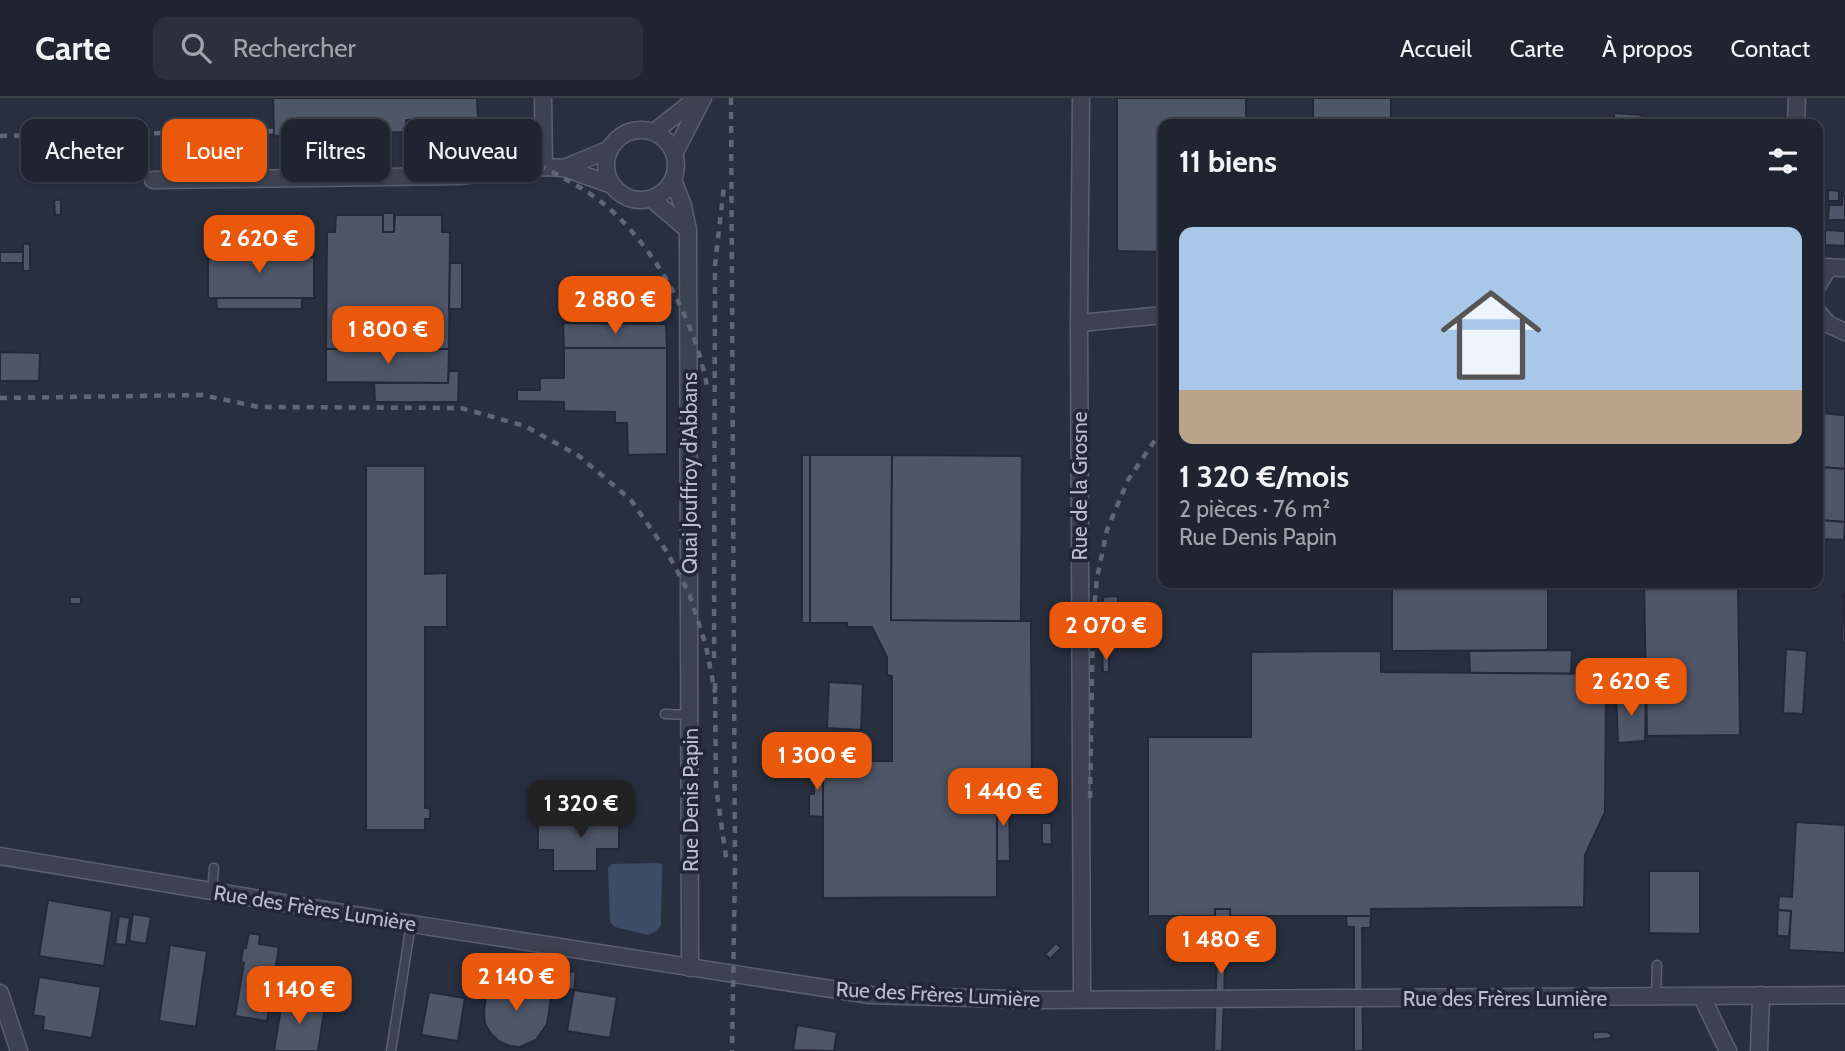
<!DOCTYPE html>
<html lang="fr">
<head>
<meta charset="utf-8">
<style>
	body { margin:0; font-family:Cabin,sans-serif; background:#2b303c; color:#f1f3f6; height:100vh; display:flex; flex-direction:column; font-size:26px; white-space:nowrap }
	* { box-sizing:border-box; margin:0 }
	p { font-size:23px; color:#a1a4ab }
	.icon { flex:none; width:38px; height:38px; fill:none; stroke:currentColor; stroke-width:2; stroke-linecap:round; stroke-linejoin:round }
	.map { position:relative; flex:1; overflow:hidden }
	.drawer { position:absolute; left:1158px; top:21px; width:665px; height:469px; display:flex; flex-direction:column; background:#1e2430; border-radius:14px; box-shadow:0 2px 5px #0004,0 0 0 2px #3c414c }
	.drawer>* { flex:none }
	.guide { position:absolute; left:21px; top:21px; width:665px; height:63px; display:flex; gap:14px }
	.price { position:absolute; translate:-50% -60px; padding:0 16px; border-radius:14px; background:#ea580c; color:#fff; font-size:23px; line-height:46px; filter:drop-shadow(0 2px 4px #0008) }
	.price::after { content:''; position:absolute; left:50%; top:42px; width:21px; height:16px; margin-left:-10px; background:inherit; clip-path:polygon(0 0,100% 0,50% 100%) }
	.price.on { background:#222; color:#fff }
	ul { padding:0; list-style:none }
	li { display:grid; align-content:center; gap:14px; height:371px; padding:0 21px }
	li+li { border-top:2px solid #3c414c }
	li span { display:grid; place-items:center; height:217px; border-radius:14px; color:#555 }
	li>.icon { margin-inline-start:auto }
	span .icon { width:126px; height:126px; fill:#fffc; stroke-width:1 }
	li b { font-size:30px }
	h2 { display:flex; justify-content:space-between; align-items:center; height:84px; padding:0 21px; font-size:30px }
	.chip { padding:0 24px; border-radius:14px; background:#1e2430; box-shadow:0 2px 5px #0004,0 0 0 2px #3c414c; font-size:24px; line-height:63px }
	.chip.on { background:#ea580c; color:#fff }
	header { display:flex; align-items:center; gap:42px; box-sizing:border-box; height:98px; padding:0 35px; background:#1e2430; border-bottom:2px solid #3c414c }
	header strong { font-size:33px }
	nav { display:flex; gap:38px; margin-inline-start:auto; font-size:24px }
	.search { width:490px; height:63px; background:#2b303c; display:flex; align-items:center; gap:18px; box-sizing:border-box; padding:0 24px; border-radius:14px; color:#a1a4ab; font-size:26px }
	.map>svg:first-child { display:block }
	.water { fill:#3f4c68 }
	.building { fill:#4e5769; stroke:#232938; stroke-width:2 }
	.lines { fill:none; stroke-linecap:round; stroke-linejoin:round }
	.lane-casing { stroke:#5a606e; stroke-width:11 }
	.street-casing { stroke:#5a606e; stroke-width:19 }
	.lane { stroke:#3c4250; stroke-width:8 }
	.street { stroke:#3c4250; stroke-width:16 }
	.rail { stroke:#5e6677; stroke-width:4.5; stroke-dasharray:7 7; stroke-linecap:butt }
	.labels { text-anchor:middle; dominant-baseline:central; stroke-width:7; stroke-linejoin:round; paint-order:stroke }
	.street-label { font-size:21px; fill:#b9beca; stroke:#212736 }
</style>
</head>
<body>
<header>
<strong>Carte</strong>
<div class="search"><svg class="icon" aria-label="search" viewBox="0 0 24 24"><circle cx="10" cy="10" r="6"/><path d="M15 15l6 6"/></svg>Rechercher</div>
<nav><a>Accueil</a><a>Carte</a><a>À propos</a><a>Contact</a></nav>
</header>
<div class="map">
<svg width="1845" height="953" viewBox="0 0 1845 953">
	<rect width="100%" height="100%" fill="#283040"/>
	<!-- water -->
	<path class="water" d="M655,765L662,766L661,827L657,833L648,837L615,829L610,824L608,770L612,766Z"/>
	<!-- building -->
	<g class="building">
		<path d="M273,0H477L478,22H406V34L274,38Z"/>
		<path d="M1117,0H1246V26H1164V154L1117,153Z"/>
		<rect x="1313" y="0" width="78" height="26"/>
		<path d="M1614,15L1642,17L1641,24L1668,26H1614Z"/>
		<path d="M187,50H203V59L187,58Z"/>
		<path d="M1828,92L1839,93V103H1828Z"/>
		<path d="M1842,98H1845V122H1828L1829,107H1842Z"/>
		<path d="M54,102H61V117H55Z"/>
		<rect x="383" y="115" width="11" height="19"/>
		<path d="M336,117H383V134H394L395,117H442V134H450L449,251H326L327,134H335Z"/>
		<path d="M1825,132L1845,133V148L1825,147Z"/>
		<rect x="23" y="146" width="7" height="27"/>
		<path d="M216,149H271V160L314,159V200H208V161H216Z"/>
		<path d="M282,149H313L314,159H282Z"/>
		<rect x="0" y="154" width="23" height="11"/>
		<path d="M450,165H462V211H449Z"/>
		<path d="M216,200H302V211H217Z"/>
		<path d="M563,225L666,226L667,250H564Z"/>
		<path d="M564,250H667V356L628,357L627,325H615V314L564,313V304L517,303V292H540V280H564Z"/>
		<path d="M326,251H449L448,285L326,284Z"/>
		<path d="M0,254L40,255L39,283H0Z"/>
		<path d="M449,273H459L458,304H375L374,285H448Z"/>
		<path d="M1818,315L1845,317V371L1821,369V379H1818Z"/>
		<rect x="802" y="357" width="8" height="168"/>
		<path d="M810,357H892L891,522L1031,523L1032,696L997,697V799L823,800V663H892V578L887,577V559L872,529H847V525H810Z"/>
		<path d="M892,357L1022,358L1021,523L891,522Z"/>
		<path d="M366,368H425V476L447,475V529H425V710H430V721H425V732H366Z"/>
		<path d="M1821,369L1845,371V424L1818,422Z"/>
		<path d="M1818,422L1845,424L1844,442L1818,441Z"/>
		<path d="M1392,485H1548V552L1392,553Z"/>
		<path d="M1644,485L1738,486L1740,637L1647,638Z"/>
		<path d="M1844,497H1845V545H1842Z"/>
		<path d="M1118,498V521L1103,522V499Z"/>
		<rect x="70" y="499" width="11" height="7"/>
		<rect x="1105" y="523" width="13" height="25"/>
		<path d="M1786,551L1807,553L1803,616L1783,615Z"/>
		<path d="M1572,552L1571,576L1470,575L1469,553Z"/>
		<path d="M1381,553V574L1613,576L1612,589L1606,597L1605,714L1585,757L1584,809L1371,811V818H1230V811H1215V818H1148V639H1251V554Z"/>
		<path d="M1102,554H1109V574H1103Z"/>
		<path d="M829,584L863,586L861,632L827,630Z"/>
		<path d="M1612,589H1646V597H1606Z"/>
		<path d="M1616,597H1646L1645,643L1618,645Z"/>
		<path d="M814,663H823V719L809,718V696H814Z"/>
		<path d="M1009,696L1010,763H997V697Z"/>
		<path d="M596,706H619V751H597V773H553V752H538V724H596Z"/>
		<path d="M1796,724L1845,727V855L1789,852L1791,813L1778,812L1779,798L1792,799Z"/>
		<path d="M1042,725H1051L1052,746H1042Z"/>
		<path d="M1649,773H1700V836L1649,835Z"/>
		<path d="M48,802L112,813L104,868L39,858Z"/>
		<path d="M1215,811H1230V819H1227L1222,953H1214L1218,819H1215Z"/>
		<path d="M1778,812L1791,813L1789,838H1777Z"/>
		<path d="M133,816L151,819L146,846L129,843Z"/>
		<path d="M119,818L130,820L126,847L115,846Z"/>
		<path d="M1346,818H1371L1370,830H1362L1363,953H1354V829H1347Z"/>
		<path d="M249,835L260,837L259,846L279,849L267,923L235,918L244,865L241,864L243,850H246Z"/>
		<path d="M1056,845L1061,850L1050,861L1045,856Z"/>
		<path d="M170,847L207,853L196,929L159,923Z"/>
		<path d="M570,873L576,874L574,892L565,890Z"/>
		<path d="M39,879L101,889L92,940L43,932L44,919L33,917Z"/>
		<path d="M488,883L552,894L547,926L536,942L520,949L510,948L500,944L491,936L485,926L484,913Z"/>
		<path d="M574,892L617,899L610,940L567,933Z"/>
		<path d="M429,894L465,900L458,943L421,937Z"/>
		<path d="M283,898L293,899L292,903L325,908L318,953H274Z"/>
		<path d="M797,927L837,934L834,953L793,952Z"/>
		<path d="M1593,934H1607L1611,936V940L1593,942Z"/>
	</g>
	<g class="lines">
		<defs>
			<g id="lane">
				<path d="M665,616L689,617"/>
				<path d="M212,794L214,770"/>
				<path d="M1656,899L1657,867"/>
				<path d="M391,953L411,826"/>
			</g>
			<g id="street">
				<path d="M543,0L544,69"/>
				<path d="M1081,0L1079,225L1082,901"/>
				<path d="M1796,26L1797,0"/>
				<circle cx="641" cy="67" r="35"/>
				<path d="M654,34L697,0"/>
				<path d="M610,51L564,70L612,87"/>
				<path d="M675,54L703,0"/>
				<path d="M153,82L459,78L544,69L564,70"/>
				<path d="M652,101L688,132L683,108L673,82"/>
				<path d="M688,132L690,870"/>
				<path d="M1818,169L1845,170"/>
				<path d="M1818,187L1829,169"/>
				<path d="M1818,214L1828,226L1818,221"/>
				<path d="M1079,225L1164,217"/>
				<path d="M1828,226L1845,234"/>
				<path d="M0,758L386,822L870,897L1041,902L1845,897"/>
				<path d="M0,895L19,953"/>
				<path d="M1702,899L1728,953"/>
				<path d="M1759,953L1761,897"/>
			</g>
		</defs>
		<!-- lane casing -->
		<use href="#lane" class="lane-casing"/>
		<!-- street casing -->
		<use href="#street" class="street-casing"/>
		<!-- lane -->
		<use href="#lane" class="lane"/>
		<!-- street -->
		<use href="#street" class="street"/>
		<!-- rail -->
		<g class="rail">
			<path d="M731,0L735,768L732,953"/>
			<path d="M406,31C433,33 459,35 485,42C506,48 525,58 543,69C567,82 591,94 611,112C659,156 695,224 707,288"/>
			<path d="M0,38L274,33"/>
			<path d="M0,300L202,297L259,309L461,310L525,328L579,358L631,402L667,454L689,495L706,548L715,595"/>
			<path d="M714,560L715,167L724,88"/>
			<path d="M715,585L716,689L727,766"/>
			<path d="M1090,700L1093,521L1097,480L1107,432L1128,382L1164,329"/>
		</g>
	</g>
	<g class="labels">
		<!-- street labels -->
		<g class="street-label">
			<text transform="translate(689 375) rotate(-90)">Quai Jouffroy d'Abbans</text>
			<text transform="translate(1079 388) rotate(-90)">Rue de la Grosne</text>
			<text transform="translate(690 702) rotate(-90)">Rue Denis Papin</text>
			<text transform="translate(315 810) rotate(9)">Rue des Frères Lumière</text>
			<text transform="translate(938 896) rotate(3)">Rue des Frères Lumière</text>
			<text x="1505" y="900">Rue des Frères Lumière</text>
		</g>
	</g>
</svg>
<b class="price" style="left:259px;top:177px">2 620 €</b>
<b class="price" style="left:615px;top:238px">2 880 €</b>
<b class="price" style="left:388px;top:268px">1 800 €</b>
<b class="price" style="left:1106px;top:564px">2 070 €</b>
<b class="price" style="left:1631px;top:620px">2 620 €</b>
<b class="price" style="left:817px;top:694px">1 300 €</b>
<b class="price" style="left:1003px;top:730px">1 440 €</b>
<b class="price on" style="left:581px;top:742px">1 320 €</b>
<b class="price" style="left:1221px;top:878px">1 480 €</b>
<b class="price" style="left:516px;top:915px">2 140 €</b>
<b class="price" style="left:299px;top:928px">1 140 €</b>
<div class="guide">
<a class="chip">Acheter</a>
<a class="chip on">Louer</a>
<a class="chip">Filtres</a>
<a class="chip">Nouveau</a>
</div>
<section class="drawer">
<h2>11 biens<svg class="icon" aria-label="filters" viewBox="0 0 24 24"><path d="M4 7h16M4 17h16"/><circle cx="9" cy="7" r="2"/><circle cx="15" cy="17" r="2"/></svg></h2>
<ul>
<li><span style="background:linear-gradient(#a9c7e8 75%,#b9a48a 0)"><svg class="icon" aria-label="home" viewBox="0 0 24 24"><path d="M3 11l9-7 9 7M6 9v11h12V9"/></svg></span><div><b>1 320 €/mois</b><p>2 pièces · 76 m²</p><p>Rue Denis Papin</p></div></li>
</ul>
</section>
</div>
</body>
</html>
